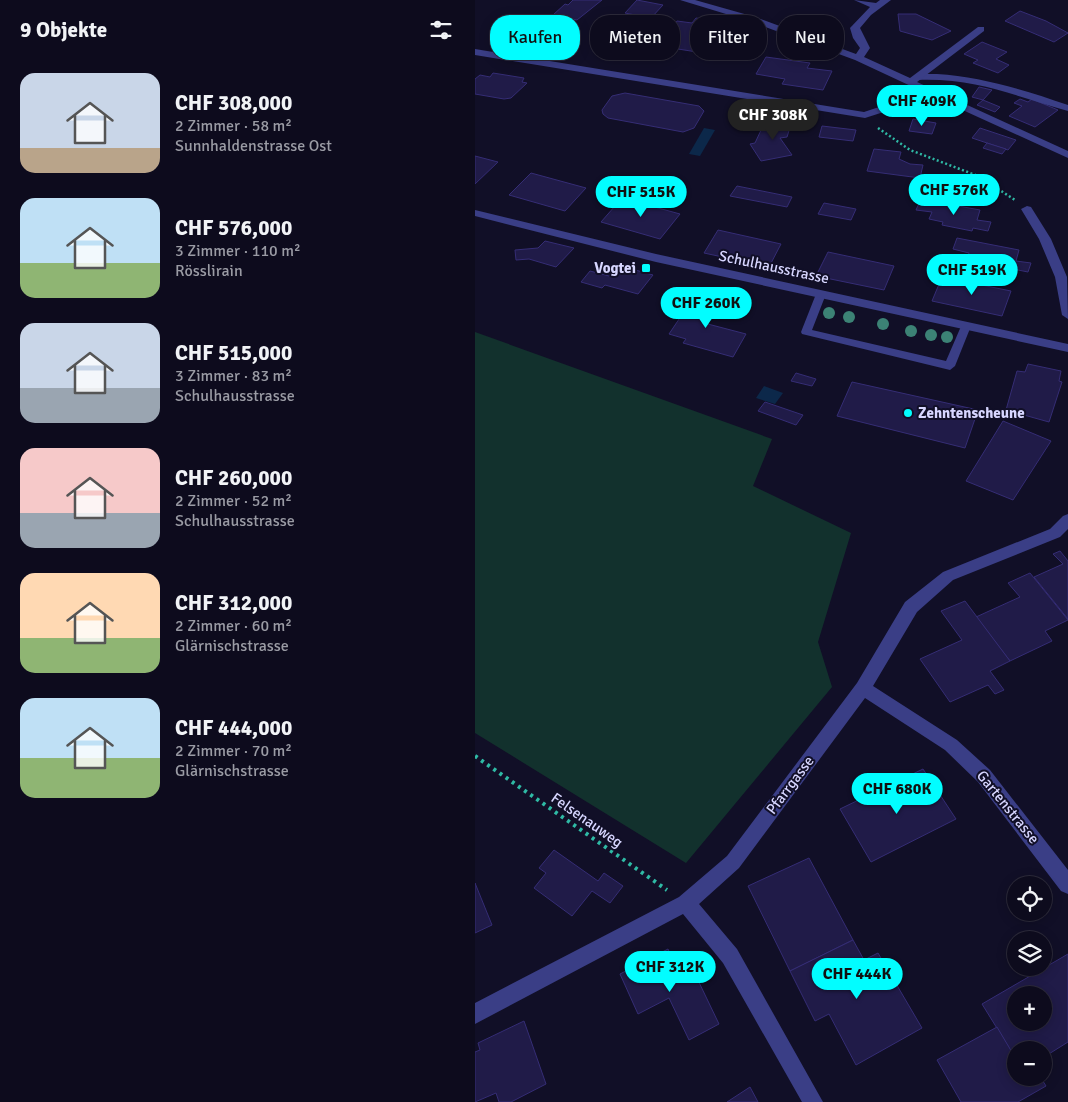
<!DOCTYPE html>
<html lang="de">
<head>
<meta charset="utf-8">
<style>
	body { margin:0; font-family:Signika,sans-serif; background:#161426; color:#f1f3f6; height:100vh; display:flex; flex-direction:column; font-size:19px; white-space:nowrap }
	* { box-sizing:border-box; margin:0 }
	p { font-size:16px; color:#9a9ba4 }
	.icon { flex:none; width:28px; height:28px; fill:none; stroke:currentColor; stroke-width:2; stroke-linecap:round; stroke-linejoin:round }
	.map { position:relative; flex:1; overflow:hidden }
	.panel { display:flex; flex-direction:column; background:#0d0b1d; width:475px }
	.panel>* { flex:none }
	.guide { position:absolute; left:15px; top:15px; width:475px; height:45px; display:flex; gap:10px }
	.fabs { position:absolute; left:532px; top:876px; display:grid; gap:10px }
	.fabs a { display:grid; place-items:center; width:45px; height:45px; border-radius:50%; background:#0d0b1d; box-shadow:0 2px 12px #0003,0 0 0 1px #2d2b3b; font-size:25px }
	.price { position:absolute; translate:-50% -42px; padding:0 11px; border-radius:18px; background:#02fdff; color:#111; font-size:16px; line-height:32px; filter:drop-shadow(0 1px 2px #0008) }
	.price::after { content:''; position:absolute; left:50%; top:30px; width:15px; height:11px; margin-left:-8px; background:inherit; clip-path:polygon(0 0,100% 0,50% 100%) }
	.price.current { background:#222; color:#fff }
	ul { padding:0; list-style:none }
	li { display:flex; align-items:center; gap:15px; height:125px; padding:0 20px }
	li span { display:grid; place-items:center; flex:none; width:140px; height:100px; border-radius:15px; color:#555 }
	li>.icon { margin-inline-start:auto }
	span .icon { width:60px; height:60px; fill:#fffc; stroke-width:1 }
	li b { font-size:21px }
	h2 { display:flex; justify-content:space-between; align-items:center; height:60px; padding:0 20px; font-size:21px }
	.pill { padding:0 18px; border-radius:20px; background:#0d0b1d; box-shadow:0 2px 12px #0003,0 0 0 1px #2d2b3b; font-size:18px; line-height:45px }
	.pill.current { background:#02fdff; color:#111 }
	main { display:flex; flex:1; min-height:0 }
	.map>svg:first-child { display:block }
	.green { fill:#12312d }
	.water { fill:#0c284a }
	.building { fill:#201b48; stroke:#352d75; fill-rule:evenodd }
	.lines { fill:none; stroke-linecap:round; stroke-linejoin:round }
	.path-far1 { stroke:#2fbaa5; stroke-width:2.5; stroke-dasharray:2 2.5; stroke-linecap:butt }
	.path { stroke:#2fbaa5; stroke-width:4; stroke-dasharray:3 4.5; stroke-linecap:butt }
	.lane { fill:#3a3e86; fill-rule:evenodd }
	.street { fill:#3a3e86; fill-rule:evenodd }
	.tree { fill:#3c8275 }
	.poi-dot { fill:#02fdff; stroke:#110f27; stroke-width:2 }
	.labels { text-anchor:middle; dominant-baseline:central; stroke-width:4; stroke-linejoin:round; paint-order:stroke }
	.street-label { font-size:15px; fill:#d7d6ff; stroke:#110f27 }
	.poi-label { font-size:15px; font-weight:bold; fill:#d7d6ff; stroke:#110f27; text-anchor:end }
</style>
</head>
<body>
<main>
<section class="panel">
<h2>9 Objekte<svg class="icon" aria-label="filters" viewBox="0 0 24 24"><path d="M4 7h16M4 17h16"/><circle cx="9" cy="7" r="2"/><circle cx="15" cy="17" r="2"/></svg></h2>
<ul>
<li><span style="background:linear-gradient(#c9d6e8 75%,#b9a48a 0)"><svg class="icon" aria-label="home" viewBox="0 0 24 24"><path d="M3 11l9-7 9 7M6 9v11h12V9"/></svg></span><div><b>CHF 308,000</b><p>2 Zimmer · 58 m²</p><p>Sunnhaldenstrasse Ost</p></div></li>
<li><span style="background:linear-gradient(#bfe0f5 65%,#8fb573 0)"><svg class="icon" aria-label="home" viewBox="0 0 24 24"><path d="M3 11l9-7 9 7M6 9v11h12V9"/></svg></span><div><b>CHF 576,000</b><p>3 Zimmer · 110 m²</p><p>Rösslirain</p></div></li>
<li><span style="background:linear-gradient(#c9d6e8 65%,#9aa5b1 0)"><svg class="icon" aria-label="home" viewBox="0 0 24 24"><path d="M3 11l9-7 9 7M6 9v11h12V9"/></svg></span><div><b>CHF 515,000</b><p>3 Zimmer · 83 m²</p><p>Schulhausstrasse</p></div></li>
<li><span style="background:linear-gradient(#f6c9c9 65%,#9aa5b1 0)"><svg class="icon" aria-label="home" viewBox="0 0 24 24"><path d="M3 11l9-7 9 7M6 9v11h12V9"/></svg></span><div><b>CHF 260,000</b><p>2 Zimmer · 52 m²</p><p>Schulhausstrasse</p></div></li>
<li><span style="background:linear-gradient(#ffd9b3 65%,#8fb573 0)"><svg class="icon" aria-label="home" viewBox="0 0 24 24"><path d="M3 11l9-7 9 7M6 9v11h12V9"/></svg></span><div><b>CHF 312,000</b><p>2 Zimmer · 60 m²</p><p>Glärnischstrasse</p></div></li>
<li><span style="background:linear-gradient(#bfe0f5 60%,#8fb573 0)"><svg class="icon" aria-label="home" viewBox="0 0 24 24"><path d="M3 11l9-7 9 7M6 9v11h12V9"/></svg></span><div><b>CHF 444,000</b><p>2 Zimmer · 70 m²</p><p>Glärnischstrasse</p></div></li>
</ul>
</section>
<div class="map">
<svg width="593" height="1102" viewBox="0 0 593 1102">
	<rect width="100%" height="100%" fill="#110f27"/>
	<!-- green -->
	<path class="green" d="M0,332L297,439L278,486L376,533L343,642L357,687L211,863L0,733Z"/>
	<!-- water -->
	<g class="water">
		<path d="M229,128L240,130L225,156L214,154Z"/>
		<path d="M289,386L308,393L300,404L281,398Z"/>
	</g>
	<!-- building -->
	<g class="building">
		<path d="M98,0H127L102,20L78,15L90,4L93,5Z"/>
		<path d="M162,0L188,5L176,18L150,13Z"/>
		<path d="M545,11L571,21L593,33L579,42L530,21Z"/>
		<path d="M423,14H441L476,31L457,40L425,31Z"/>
		<path d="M221,18L228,19L223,26L275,34L260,58L184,46L202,21L217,23Z"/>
		<path d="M54,28L95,35L83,50L40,43Z"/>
		<path d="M133,34L150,37L147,42L156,43L150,50L141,49L137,54L119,52L126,39Z"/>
		<path d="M507,42L532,52L521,59L534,65L523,73L498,63L503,60L489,54Z"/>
		<path d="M291,57L335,63L332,68L357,71L348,90L307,84L310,79L281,74Z"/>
		<path d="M18,73L49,78L47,82L52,83L36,98L29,99L0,94V79L5,75L15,77Z"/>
		<path d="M504,87L517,90L508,100L497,97Z"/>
		<path d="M150,93L224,106L229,111L219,128L208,132L133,118L128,114L127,110L137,96Z"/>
		<path d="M545,99L553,102L557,99L583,110L560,127L534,116L547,106L539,103Z"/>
		<path d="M508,100L525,107L520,112L502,105Z"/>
		<path d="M300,119L317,121L312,137L305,138L317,155L286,161L275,144L280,143L287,128L296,130Z"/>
		<path d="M438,119L461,123L457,134L434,131Z"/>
		<path d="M347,126L381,130L378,141L344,137Z"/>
		<path d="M505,128L541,140L533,150L497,138Z"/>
		<path d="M512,143L531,149L527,154L508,148Z"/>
		<path d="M399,149L426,152L424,159L435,164L448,165L445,178L392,171Z"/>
		<path d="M0,156L23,162L0,184Z"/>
		<path d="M56,173L111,188L90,211L34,195Z"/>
		<path d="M262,186L317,197L312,207L255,196Z"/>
		<path d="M147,198L205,214L185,239L126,222Z"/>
		<path d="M446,199L505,210L502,220L516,222L513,231L498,228L497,231L467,225L468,222L454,219L457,212L441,210Z"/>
		<path d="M349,203L381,209L376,220L343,214Z"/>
		<path d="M243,230L306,244L294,267L229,253Z"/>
		<path d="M482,238L544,250L541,261L556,263L553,272L538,269L537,272L505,266L506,263L492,260L494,253L478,249Z"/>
		<path d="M70,241L99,248L81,267L54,259L41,260L40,250L63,248Z"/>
		<path d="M353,252L419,266L409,290L341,276Z"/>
		<path d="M143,265L178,275L163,294L130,285L127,288L106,282L115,271L134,276Z"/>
		<path d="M467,277L536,291L527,316L457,301Z"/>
		<path d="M221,294L244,299L229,323L271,334L258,357L208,343L211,339L194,334Z"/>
		<path d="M553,364L586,371L584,381L587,382L574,422L531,410L542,371L550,372Z"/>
		<path d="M321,373L341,379L337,386L316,381Z"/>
		<path d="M377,382L503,410L490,448L362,416Z"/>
		<path d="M290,402L328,415L321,425L283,411Z"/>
		<path d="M528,421L576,441L538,500L491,481Z"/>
		<path d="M585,551L593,561V619L559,577L588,564L578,554Z"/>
		<path d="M555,573L593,620L570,631L577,641L535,661L501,617L545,597L533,583Z"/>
		<path d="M490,601L535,661L515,671L529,690L520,694L513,685L475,702L445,659L487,640L466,611Z"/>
		<path d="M448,769L481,819L396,862L365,809Z"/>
		<path d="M79,850L123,881L129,873L148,886L135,903L117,891L97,916L59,888L71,873L64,868Z"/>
		<path d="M334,858L378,940L315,971L273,886Z"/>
		<path d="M0,883L17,925L0,933Z"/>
		<path d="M378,940L389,960L403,953L447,1028L381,1065L354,1014L340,1021L315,971Z"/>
		<path d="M193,949L207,980L220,974L244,1024L214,1040L194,998L163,1014L145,974Z"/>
		<path d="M593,954V1042L569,1057V1050H541V1059L507,1004ZM541,995H569V1022H541Z"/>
		<path d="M49,1021L71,1084L36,1102H24L21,1093L0,1102V1052L5,1050L3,1043Z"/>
		<path d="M522,1027L541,1059V1078H566L571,1086L543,1102H486L462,1060Z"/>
		<path d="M275,1087L283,1102H252Z"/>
	</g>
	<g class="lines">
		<!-- path-far1 -->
		<path class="path-far1" d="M403,128L435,150L503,176L540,200"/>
		<!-- path -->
		<path class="path" d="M0,756L192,890"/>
		<!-- lane -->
		<g class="lane">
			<path d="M462,74C507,77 550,90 593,105V111C538,96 503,78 443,80L439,77L443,74Z"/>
			<path d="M346,291L351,294L337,330L471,361L487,324L491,323L496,326L480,366L475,370L327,334L326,332L341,294Z"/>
		</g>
		<!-- street -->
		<g class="street">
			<path d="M205,0H220L280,17L381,54L385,48L378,38L375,28L395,7L379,0L401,3L405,0H416L396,15L385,28L395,48L389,57L435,78L503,27H509V31L442,82L593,151V158L448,92L415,110L390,118L0,55V49L389,112L407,106L440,88L380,60L274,21Z"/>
			<path d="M552,206L556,207L576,239L592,277L593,319L587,315L580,277L564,239L546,209Z"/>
			<path d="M0,210L181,254L593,344V352L181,262L0,216Z"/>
			<path d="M593,514V529L585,537L478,580L442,612L398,686L482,740L515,770L593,870V894L586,891L503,782L470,750L390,698L264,868L224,904L262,949L348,1102H327L248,963L208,914L0,1024V1003L204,897L252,856L382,683L430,602L468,572L575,529L588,516Z"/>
		</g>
	</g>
	<!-- trees -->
	<g class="tree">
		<circle cx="354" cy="313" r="6"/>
		<circle cx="374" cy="317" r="6"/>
		<circle cx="408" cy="324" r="6"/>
		<circle cx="436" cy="331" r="6"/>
		<circle cx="456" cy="335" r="6"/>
		<circle cx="472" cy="337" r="6"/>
	</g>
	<!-- markers -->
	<g class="poi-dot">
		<rect x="166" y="263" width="10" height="10" rx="2.5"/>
		<circle cx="433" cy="413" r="5"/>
	</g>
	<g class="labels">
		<!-- street labels -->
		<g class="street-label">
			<text transform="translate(299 267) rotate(12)">Schulhausstrasse</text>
			<text transform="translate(315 785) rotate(-53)">Pfarrgasse</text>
			<text transform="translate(533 807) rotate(51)">Gartenstrasse</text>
			<text transform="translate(112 820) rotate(35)">Felsenauweg</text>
		</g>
		<!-- poi labels -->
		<g class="poi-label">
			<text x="161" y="268">Vogtei</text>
			<text x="443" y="413" text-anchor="start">Zehntenscheune</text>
		</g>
	</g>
</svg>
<div class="fabs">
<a><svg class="icon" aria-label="locate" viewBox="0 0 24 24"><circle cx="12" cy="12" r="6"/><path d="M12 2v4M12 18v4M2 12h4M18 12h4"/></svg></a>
<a><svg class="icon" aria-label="layers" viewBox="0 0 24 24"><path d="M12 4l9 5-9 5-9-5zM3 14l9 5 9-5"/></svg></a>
<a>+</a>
<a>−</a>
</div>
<b class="price" style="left:447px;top:127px">CHF 409K</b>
<b class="price current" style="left:298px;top:141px">CHF 308K</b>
<b class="price" style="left:479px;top:216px">CHF 576K</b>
<b class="price" style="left:166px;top:218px">CHF 515K</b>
<b class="price" style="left:497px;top:296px">CHF 519K</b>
<b class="price" style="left:231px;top:329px">CHF 260K</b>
<b class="price" style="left:422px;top:815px">CHF 680K</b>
<b class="price" style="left:195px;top:993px">CHF 312K</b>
<b class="price" style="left:382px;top:1000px">CHF 444K</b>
<div class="guide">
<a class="pill current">Kaufen</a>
<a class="pill">Mieten</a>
<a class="pill">Filter</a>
<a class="pill">Neu</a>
</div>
</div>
</main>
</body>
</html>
